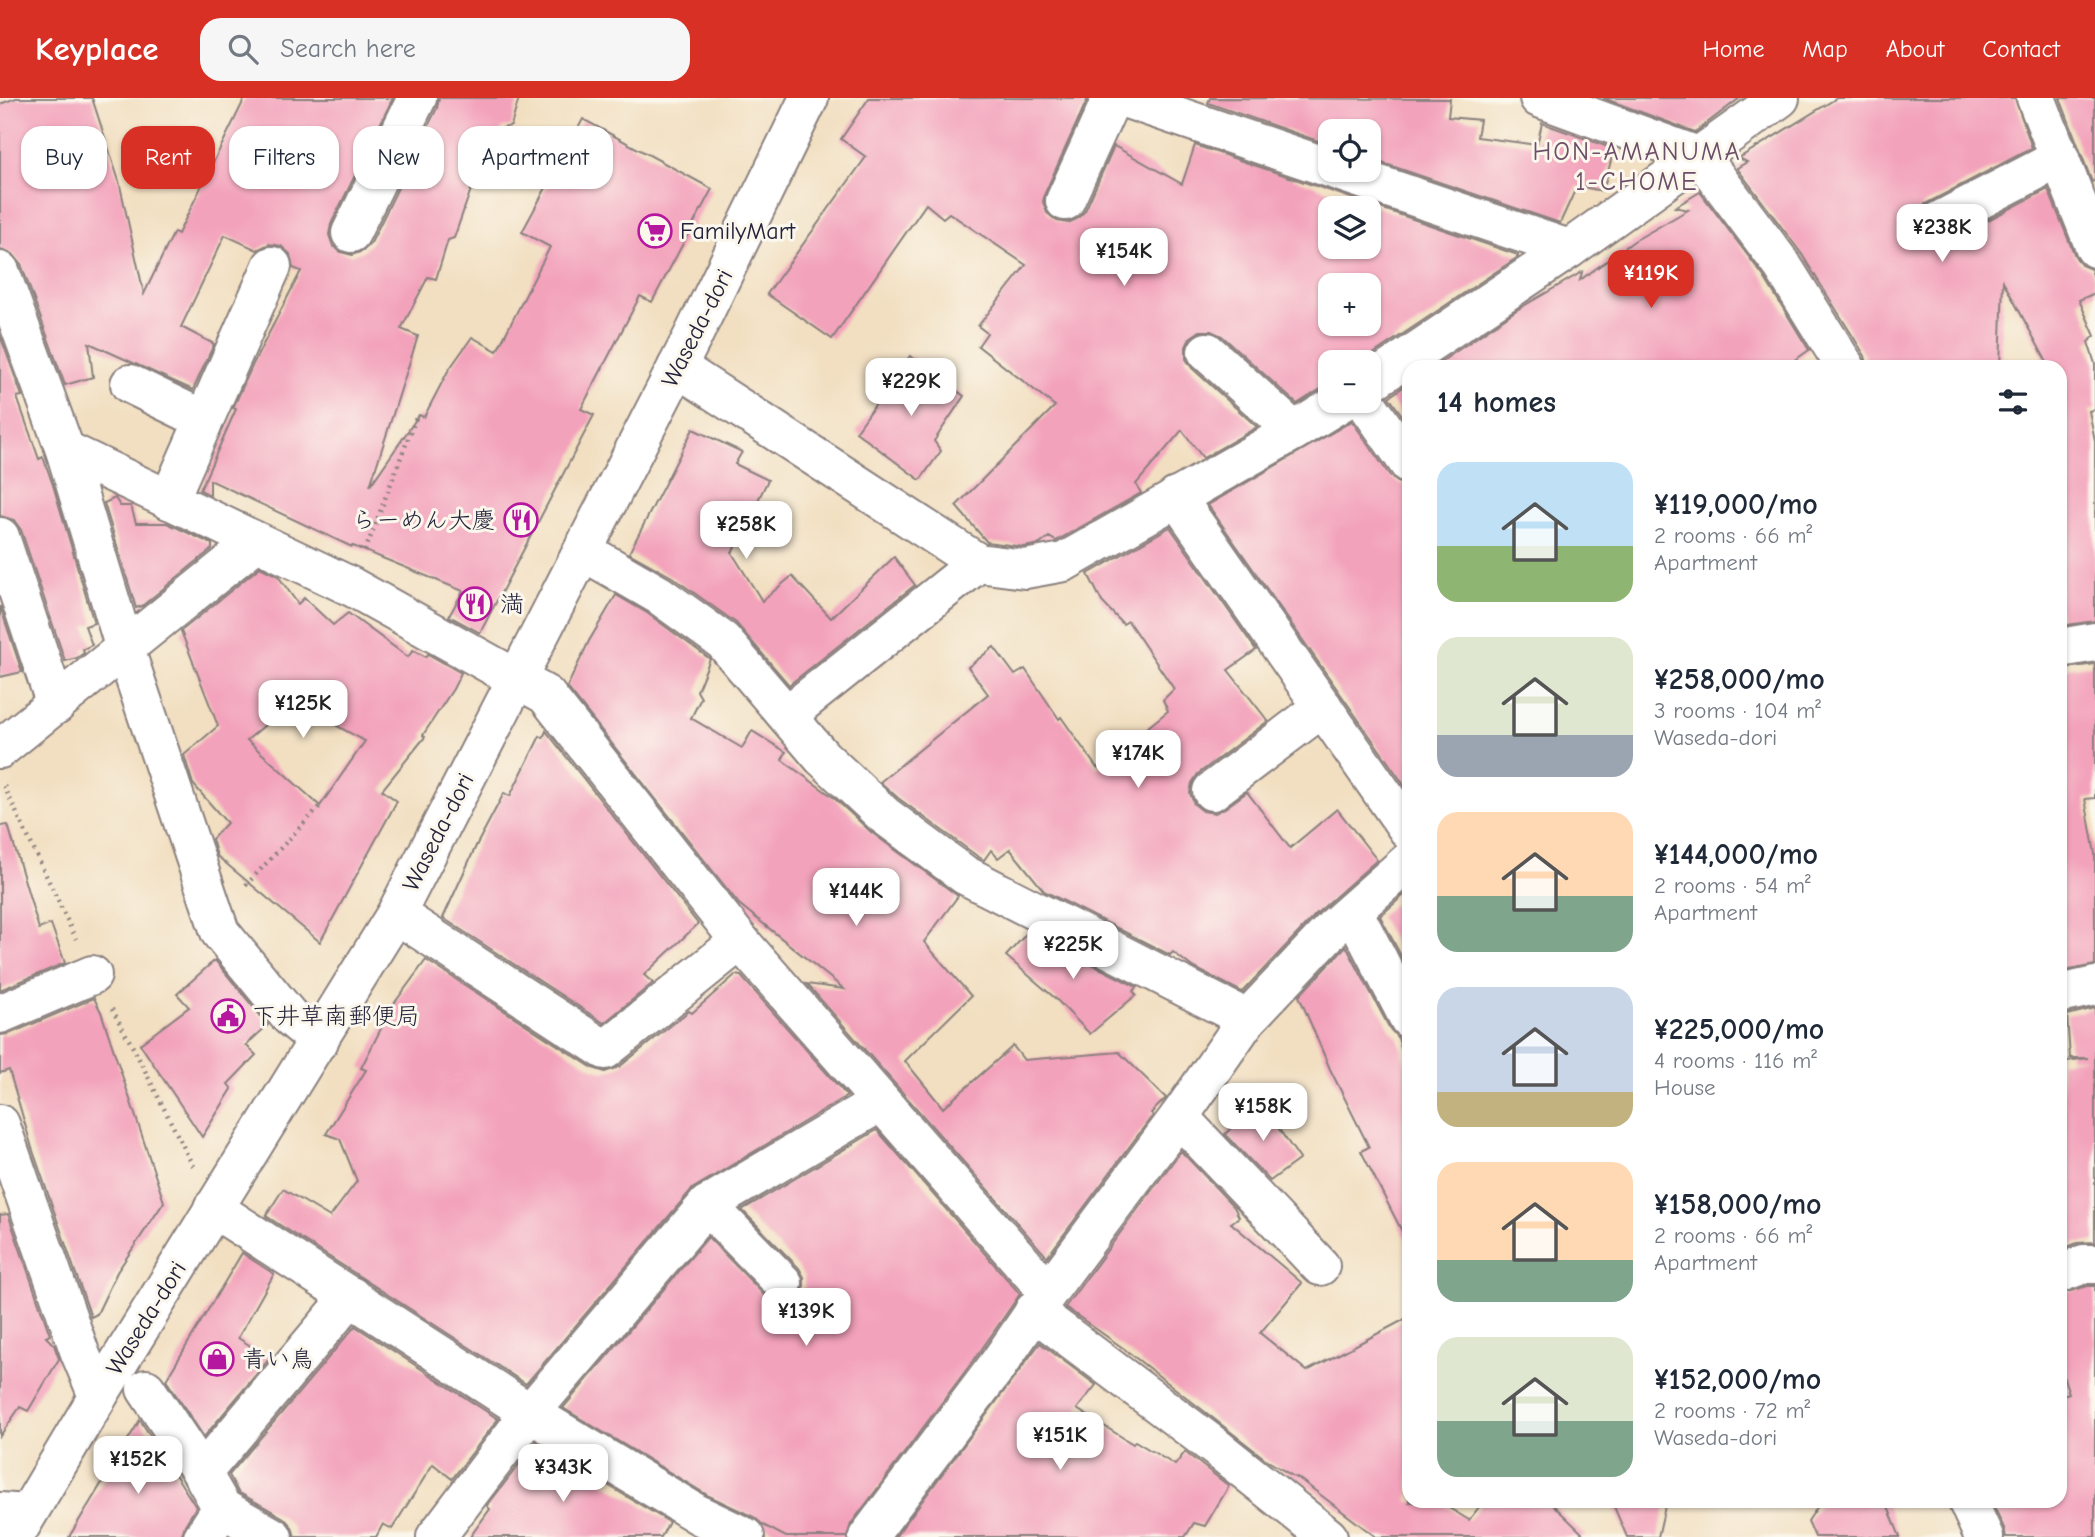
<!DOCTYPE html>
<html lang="en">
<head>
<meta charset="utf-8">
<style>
	body { margin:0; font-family:"Comic Neue","Klee One",sans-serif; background:#f6f6f7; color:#1f2937; height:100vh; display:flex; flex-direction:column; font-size:26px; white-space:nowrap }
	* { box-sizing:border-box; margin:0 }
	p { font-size:23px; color:#747a83 }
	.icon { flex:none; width:38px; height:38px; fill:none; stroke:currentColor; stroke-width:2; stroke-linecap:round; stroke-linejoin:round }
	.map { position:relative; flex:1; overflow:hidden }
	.sheet { position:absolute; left:1402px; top:262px; width:665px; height:1148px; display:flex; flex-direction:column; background:#fff; border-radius:21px; box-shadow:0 2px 5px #0004 }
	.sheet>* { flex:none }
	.guide { position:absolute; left:21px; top:28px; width:665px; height:63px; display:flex; gap:14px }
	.controls { position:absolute; left:1318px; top:21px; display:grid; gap:14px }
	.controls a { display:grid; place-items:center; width:63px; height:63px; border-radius:14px; background:#fff; box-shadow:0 2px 5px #0004; font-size:35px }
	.price { position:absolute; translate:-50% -60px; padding:0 16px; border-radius:14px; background:#fff; color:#222; font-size:23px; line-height:46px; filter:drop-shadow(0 2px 4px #0008) }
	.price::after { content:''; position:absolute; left:50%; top:42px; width:21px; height:16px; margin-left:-10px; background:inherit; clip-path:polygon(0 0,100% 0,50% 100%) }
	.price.selected { background:#d93025; color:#fff }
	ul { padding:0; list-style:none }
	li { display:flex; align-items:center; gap:21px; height:175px; padding:0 35px }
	li span { display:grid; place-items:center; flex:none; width:196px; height:140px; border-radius:21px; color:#555 }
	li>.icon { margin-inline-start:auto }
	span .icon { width:84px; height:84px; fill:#fffc; stroke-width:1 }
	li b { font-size:30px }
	h2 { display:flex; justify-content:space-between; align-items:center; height:84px; padding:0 35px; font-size:30px }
	.pill { padding:0 24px; border-radius:21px; background:#fff; box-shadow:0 2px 5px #0004; font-size:24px; line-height:63px }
	.pill.selected { background:#d93025; color:#fff }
	header { display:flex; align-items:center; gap:42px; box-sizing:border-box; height:98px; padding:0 35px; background:#d93025; color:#fff }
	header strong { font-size:33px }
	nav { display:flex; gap:38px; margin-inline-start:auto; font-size:24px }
	.search { width:490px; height:63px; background:#f6f6f7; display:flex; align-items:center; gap:18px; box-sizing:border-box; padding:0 24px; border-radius:21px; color:#747a83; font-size:26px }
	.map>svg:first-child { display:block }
	.building { fill:#f3a2bb; fill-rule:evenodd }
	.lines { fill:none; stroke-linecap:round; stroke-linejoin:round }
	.minor-casing { stroke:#8a807e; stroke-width:42 }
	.major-casing { stroke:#8a807e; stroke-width:42 }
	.path { stroke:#8a807e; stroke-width:4.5; stroke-dasharray:2 5; stroke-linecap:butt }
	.minor { stroke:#fff; stroke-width:38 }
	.major { stroke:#fff; stroke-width:38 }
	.labels { text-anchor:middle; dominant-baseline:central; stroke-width:6; stroke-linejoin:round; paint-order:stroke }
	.poi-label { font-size:24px; fill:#22223b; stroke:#fbf7ec; text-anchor:start }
	.street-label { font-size:24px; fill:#22223b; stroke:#fbf7ec }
	.neighbourhood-label { font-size:26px; letter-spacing:2px; fill:#6b4f68; stroke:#fbf7ec }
</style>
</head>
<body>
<header>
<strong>Keyplace</strong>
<div class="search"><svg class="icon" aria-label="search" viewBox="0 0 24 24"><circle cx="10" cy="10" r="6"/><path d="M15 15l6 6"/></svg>Search here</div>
<nav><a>Home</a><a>Map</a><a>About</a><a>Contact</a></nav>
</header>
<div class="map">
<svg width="2095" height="1439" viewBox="0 0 2095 1439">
	<rect width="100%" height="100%" fill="#fbf7ec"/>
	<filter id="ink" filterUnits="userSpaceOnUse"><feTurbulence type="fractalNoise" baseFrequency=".0143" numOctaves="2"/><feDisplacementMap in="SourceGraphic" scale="14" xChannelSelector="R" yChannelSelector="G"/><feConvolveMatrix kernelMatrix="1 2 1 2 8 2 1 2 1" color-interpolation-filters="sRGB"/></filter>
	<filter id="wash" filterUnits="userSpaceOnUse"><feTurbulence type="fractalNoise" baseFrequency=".00686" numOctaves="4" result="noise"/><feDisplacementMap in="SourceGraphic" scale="28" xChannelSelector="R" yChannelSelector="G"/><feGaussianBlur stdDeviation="1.57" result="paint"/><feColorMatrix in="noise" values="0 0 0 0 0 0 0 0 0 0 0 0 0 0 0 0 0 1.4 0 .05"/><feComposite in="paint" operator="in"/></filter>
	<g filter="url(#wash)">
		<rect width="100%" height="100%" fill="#f2dfc1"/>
		<g id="blocks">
			<!-- building -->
			<g class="building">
				<path d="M16,0H92L119,83L144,196L174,134L178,136L245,0H393L331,126L329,137L333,148L341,154L352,157L363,153L371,145L437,10L439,0H519L511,28L502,30L482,75L476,77L454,140L448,142L436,181L428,179L401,231L418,238L370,388L419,317L424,319L448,273L472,239L497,253L550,149L522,134L583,21L712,91L652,204L640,198L581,311L594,317L480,535L449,518L463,493L353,448L352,449L210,382V397L200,392L236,311L233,310L253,266L301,173L293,170L290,156L281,148L269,146L257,152L225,137L181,229L214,246L193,292L89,245L93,279L65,287L21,166L13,156L0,152V6Z"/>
				<path d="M869,0H1088L1045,95L1043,104L1047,115L1057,123L1068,125L1077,121L1085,113L1114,48L1182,86L1195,47L1518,157V159L1361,264H1330V285L1297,306L1222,238L1211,233H1200L1190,240L1186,249V261L1192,270L1257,329L1203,360L1182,332L1136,386L1141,395L1056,443L1049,439L1040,446L1024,449L987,444L956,408L1055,308L978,248L987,235L978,228L1026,167L949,115L943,120L926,106L832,241L767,196L866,59L841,41ZM1330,110H1368V149H1330ZM1330,187H1368V226H1330Z"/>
				<path d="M1210,0L1450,1L1448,19L1480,22L1477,39L1537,47L1542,25L1614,51L1603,93L1577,88L1560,125L1368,60V33H1330V47L1208,5Z"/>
				<path d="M1603,0H1740L1695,34Z"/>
				<path d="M1837,0H2015L2032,50L1925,106L1916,114L1913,125L1915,134L1923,143L1933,147L1944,145L2048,91L2075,158L2081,167L2091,171L2095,183V195L2079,202L2095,238L2088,244L2095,266V311L2089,313L2095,343V523L2060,528V270H2050L2003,183L2000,270H1868L1865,258L1801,155L1737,70L1747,64L1739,60Z"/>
				<path d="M2060,0H2095V82L2092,84Z"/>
				<path d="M1700,94L1764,179L1809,252L1784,270H1432L1515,213L1582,174L1580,182L1634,143L1688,112L1675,109Z"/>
				<path d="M0,237L22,298L17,299L39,361L43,359L53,387L94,525L85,528L92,547L83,551L84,555L77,560L65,563L21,432L14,422L0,418Z"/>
				<path d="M910,258L964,298L934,343L941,353L920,382L856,334Z"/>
				<path d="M1409,285V327L1389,299Z"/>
				<path d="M1352,323L1391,379L1399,385L1409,388V694L1208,407Z"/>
				<path d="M693,331L742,354L735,366L768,382L732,455L762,503L792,478L831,520L894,459L915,487L789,587L736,525L672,479L629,455Z"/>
				<path d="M115,400L120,408H131L136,425H167L212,446V451L142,508L136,510L104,405Z"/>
				<path d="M1170,429L1256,552L1228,572L1268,623L1198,676L1192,685L1190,695L1194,706L1203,713L1215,715L1225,710L1247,694L1290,750L1337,711L1377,762L1317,815L1242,894L1191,868L1173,854L1170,857L1044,793L1010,751L998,760L991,752L984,762L977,758L898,700L880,684L988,596L968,569L994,549L1015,577L1025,571L1059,621L1061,619L1097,670L1168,613L1163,602L1174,591L1128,523L1123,526L1102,504L1088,476Z"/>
				<path d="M260,469L278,478L298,506L304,500L333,527L348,515L408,559L413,552L426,559L428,556L461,575L453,591L423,637L425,639L382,692L397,703L320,844L217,758L212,741L227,725L193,686L184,657L218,628L181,533ZM293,604L365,643L320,708L247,642Z"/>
				<path d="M616,497L647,515L710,561L697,593L701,600L691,620L742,650L752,633L786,654L782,662L833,699L871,734L958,798L924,844L971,898L905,963L943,1010L1013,948L1024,962L1119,954L1166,1000L1151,1015L1153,1017L1047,1159L807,886L844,891L739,806L567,589L589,543Z"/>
				<path d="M0,508L22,574L0,579Z"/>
				<path d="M2095,566V700L2085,701L2095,756V867L2064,873L2060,850V571Z"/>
				<path d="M546,633L698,826L644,877L653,885L604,925L443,820L476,748L504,695L510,698L540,638L543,640Z"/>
				<path d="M8,727L39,831L51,826L65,865L0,892V728Z"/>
				<path d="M1404,797L1409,803V873L1380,818Z"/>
				<path d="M1028,834L1137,889L1133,893L1136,897L1090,936L1056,901L1006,858Z"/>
				<path d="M1346,848L1390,931L1398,940L1409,976V1147L1361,1053L1369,1049L1330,971L1299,898Z"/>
				<path d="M215,862L268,927L246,947L256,957L228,986L232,991L202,1039L140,946L189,909L177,896Z"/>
				<path d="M426,862L593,970L605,974L619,969L689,913L692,915L735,877L741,878L847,998L692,1091L526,1286L266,1118L283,1091L330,1119L357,1083L340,1041L326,1036L366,972L361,970L393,907Z"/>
				<path d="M94,900L101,914L164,1104L117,1174L97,1216L91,1219L32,1050L9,972L0,975V937L9,936Z"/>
				<path d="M2095,910V1144L2077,1145L2060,1152V1014L2065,1013L2060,964L2088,960H2070L2067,917Z"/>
				<path d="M1259,1003L1300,1061L1270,1083L1225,1036Z"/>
				<path d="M877,1032L1020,1196L979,1255L851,1426L847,1439H786L763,1427L754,1419L709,1398L563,1310L708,1139L768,1201L778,1206H789L798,1201L804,1190V1179L799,1170L742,1112Z"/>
				<path d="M1181,1053L1234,1109L1239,1119L1231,1125L1302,1185L1260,1235L1307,1273L1409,1219V1404H1439L1469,1422L1483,1404H1550L1586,1439H1376L1297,1379L1296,1380L1268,1363L1123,1250L1065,1209Z"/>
				<path d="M8,1116L50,1237L46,1239L54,1247L59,1261L28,1313L20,1309L0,1338V1117Z"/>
				<path d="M242,1155L274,1176L238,1240L270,1260L204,1339L166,1282Z"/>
				<path d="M2088,1188H2095V1439H2006L2004,1430L1992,1404H2060V1298L2069,1295L2060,1269V1196Z"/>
				<path d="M355,1228L498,1321L452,1381L433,1366L392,1431L383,1426L376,1439H295L292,1429L284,1420L238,1394L229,1377Z"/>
				<path d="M1040,1245L1096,1287L1077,1311L1133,1346L1135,1343L1175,1367L1185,1354L1229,1388L1205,1428L1194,1425L1185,1439H895Z"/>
				<path d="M140,1322L196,1409L185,1427L181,1439H69Z"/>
				<path d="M536,1344L669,1424L661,1439H470L490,1411L487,1408Z"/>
				<path d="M1612,1404H1666L1658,1439H1627Z"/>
				<path d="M1831,1404H1886L1900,1439H1815L1808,1423L1818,1408Z"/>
			</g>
		</g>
	</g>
	<g filter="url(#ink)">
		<use href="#blocks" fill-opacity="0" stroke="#8a807e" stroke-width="2"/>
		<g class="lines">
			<defs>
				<g id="minor">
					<path d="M1124,0L1330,70"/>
					<path d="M1539,0L1701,59L1782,167L1846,270"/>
					<path d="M2036,0L2095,150"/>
					<path d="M1335,72L1569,151"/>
					<path d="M1065,103L1112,0"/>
					<path d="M1935,125L2060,60"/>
					<path d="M351,135L417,0"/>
					<path d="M0,173L65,352L125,551L220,834L289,918L319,943"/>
					<path d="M1207,254L1294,333"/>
					<path d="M677,269L978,465L1025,471L1064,464L1294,333L1343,303"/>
					<path d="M130,286L204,322"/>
					<path d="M1368,286L1569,151L1780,0"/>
					<path d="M1365,303L1409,366"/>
					<path d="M65,352L352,489L546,597L740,843L1048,1194L997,1268L868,1439"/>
					<path d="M1176,399L1409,733"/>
					<path d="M169,402L272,168"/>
					<path d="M0,439L56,607"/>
					<path d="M583,453L659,497L723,543L822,659L884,717L965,777L1247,921"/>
					<path d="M2060,550L2095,544"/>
					<path d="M787,617L978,465"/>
					<path d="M0,651L256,444"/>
					<path d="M1212,693L1323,609"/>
					<path d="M1353,813L1409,921"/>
					<path d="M396,816L605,952L740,843"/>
					<path d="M2060,896L2095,888"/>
					<path d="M0,916L92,877"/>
					<path d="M1179,1019L1320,1168"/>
					<path d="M0,1026L80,1255L98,1298"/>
					<path d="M707,1107L783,1185"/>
					<path d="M213,1110L530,1315L699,1417L745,1439"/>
					<path d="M2060,1175L2084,1166H2095"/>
					<path d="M1048,1194L1179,1019L1247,921L1333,830L1409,763"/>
					<path d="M1034,1213L1218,1351L1328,1439"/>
					<path d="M146,1291L202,1375L222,1410L203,1439"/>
					<path d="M202,1375L351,1198"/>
					<path d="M1968,1404L1984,1439"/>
					<path d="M222,1410L273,1439"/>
					<path d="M0,1414L27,1416"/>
					<path d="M436,1439L530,1315L707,1107L881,1004"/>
				</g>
				<path id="major" d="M14,1439L98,1298L396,816L692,240L809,0"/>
			</defs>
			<!-- minor casing -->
			<use href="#minor" class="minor-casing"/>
			<!-- major casing -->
			<use href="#major" class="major-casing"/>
			<!-- path -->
			<g class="path">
				<path d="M365,453L416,320"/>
				<path d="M4,688L76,841"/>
				<path d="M246,787L322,706"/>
				<path d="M112,911L135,953L193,1068"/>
			</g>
			<!-- minor -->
			<use href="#minor" class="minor"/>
			<!-- major -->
			<use href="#major" class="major"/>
		</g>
	</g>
	<!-- icons -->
	<defs>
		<symbol id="supermarket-ring" viewBox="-11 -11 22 22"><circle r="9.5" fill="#fbf7ec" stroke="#b5179e" stroke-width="1.5"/><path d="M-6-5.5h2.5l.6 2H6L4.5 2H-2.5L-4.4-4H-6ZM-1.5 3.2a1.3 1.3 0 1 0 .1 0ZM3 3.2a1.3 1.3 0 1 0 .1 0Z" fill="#b5179e"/></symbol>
		<symbol id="restaurant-ring" viewBox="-11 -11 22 22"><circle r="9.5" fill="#fbf7ec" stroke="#b5179e" stroke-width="1.5"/><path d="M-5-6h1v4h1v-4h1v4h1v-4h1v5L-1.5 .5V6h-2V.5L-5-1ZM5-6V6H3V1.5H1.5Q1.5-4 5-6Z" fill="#b5179e"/></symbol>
		<symbol id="civic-ring" viewBox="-11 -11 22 22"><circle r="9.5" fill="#fbf7ec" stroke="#b5179e" stroke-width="1.5"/><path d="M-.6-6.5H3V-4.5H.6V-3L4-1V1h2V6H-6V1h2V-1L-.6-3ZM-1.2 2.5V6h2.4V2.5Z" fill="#b5179e"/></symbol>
		<symbol id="shop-ring" viewBox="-11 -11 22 22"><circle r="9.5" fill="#fbf7ec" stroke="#b5179e" stroke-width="1.5"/><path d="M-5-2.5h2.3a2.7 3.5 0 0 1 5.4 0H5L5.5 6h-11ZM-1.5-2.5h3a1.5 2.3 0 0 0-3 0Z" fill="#b5179e"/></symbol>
	</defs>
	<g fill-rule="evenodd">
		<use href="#supermarket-ring" x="636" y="114" width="38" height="38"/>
		<use href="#restaurant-ring" x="502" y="403" width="38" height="38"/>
		<use href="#restaurant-ring" x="456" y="487" width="38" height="38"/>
		<use href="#civic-ring" x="209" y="899" width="38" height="38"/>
		<use href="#shop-ring" x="198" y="1242" width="38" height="38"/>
	</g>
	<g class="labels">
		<!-- poi labels -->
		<g class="poi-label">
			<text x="680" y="133">FamilyMart</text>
			<text x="496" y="422" text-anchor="end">らーめん大慶</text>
			<text x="500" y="506">満</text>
			<text x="252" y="918">下井草南郵便局</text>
			<text x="242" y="1261">青い鳥</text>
		</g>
		<!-- street labels -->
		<g class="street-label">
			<text transform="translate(697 230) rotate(-63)">Waseda-dori</text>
			<text transform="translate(438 734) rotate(-63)">Waseda-dori</text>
			<text transform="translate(146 1220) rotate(-58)">Waseda-dori</text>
		</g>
		<!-- neighbourhood labels -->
		<g class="neighbourhood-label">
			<text x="1637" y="54">HON-AMANUMA<tspan x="1637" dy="30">1-CHOME</tspan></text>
		</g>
	</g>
</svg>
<div class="controls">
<a><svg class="icon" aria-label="locate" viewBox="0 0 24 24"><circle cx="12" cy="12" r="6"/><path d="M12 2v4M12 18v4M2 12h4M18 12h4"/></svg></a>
<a><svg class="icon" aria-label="layers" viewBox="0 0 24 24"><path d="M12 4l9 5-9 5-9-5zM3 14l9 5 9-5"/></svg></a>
<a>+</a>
<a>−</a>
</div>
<b class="price" style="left:1942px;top:166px">¥238K</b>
<b class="price" style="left:1124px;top:190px">¥154K</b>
<b class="price selected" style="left:1651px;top:212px">¥119K</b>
<b class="price" style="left:911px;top:320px">¥229K</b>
<b class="price" style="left:746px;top:463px">¥258K</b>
<b class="price" style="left:303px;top:642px">¥125K</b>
<b class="price" style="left:1138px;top:692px">¥174K</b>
<b class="price" style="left:856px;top:830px">¥144K</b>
<b class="price" style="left:1073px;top:883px">¥225K</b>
<b class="price" style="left:1263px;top:1045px">¥158K</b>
<b class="price" style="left:806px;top:1250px">¥139K</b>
<b class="price" style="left:1060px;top:1374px">¥151K</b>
<b class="price" style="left:138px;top:1398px">¥152K</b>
<b class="price" style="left:563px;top:1406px">¥343K</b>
<div class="guide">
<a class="pill">Buy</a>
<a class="pill selected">Rent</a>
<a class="pill">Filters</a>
<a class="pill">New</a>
<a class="pill">Apartment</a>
</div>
<section class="sheet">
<h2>14 homes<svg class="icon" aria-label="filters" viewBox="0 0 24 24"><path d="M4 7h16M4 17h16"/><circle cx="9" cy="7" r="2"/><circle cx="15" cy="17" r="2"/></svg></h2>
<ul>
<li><span style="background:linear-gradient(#bfe0f5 60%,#8fb573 0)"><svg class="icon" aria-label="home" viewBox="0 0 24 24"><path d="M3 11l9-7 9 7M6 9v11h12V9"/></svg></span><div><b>¥119,000/mo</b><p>2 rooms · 66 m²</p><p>Apartment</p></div></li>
<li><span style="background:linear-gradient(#dfe7d0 70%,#9aa5b1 0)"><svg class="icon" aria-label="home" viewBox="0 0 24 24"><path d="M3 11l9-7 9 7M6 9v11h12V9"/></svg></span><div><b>¥258,000/mo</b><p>3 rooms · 104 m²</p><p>Waseda-dori</p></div></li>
<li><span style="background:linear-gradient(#ffd9b3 60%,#7fa58c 0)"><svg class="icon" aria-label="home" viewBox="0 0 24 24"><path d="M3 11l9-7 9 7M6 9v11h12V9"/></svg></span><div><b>¥144,000/mo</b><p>2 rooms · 54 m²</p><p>Apartment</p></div></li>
<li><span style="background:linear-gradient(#c9d6e8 75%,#c2b280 0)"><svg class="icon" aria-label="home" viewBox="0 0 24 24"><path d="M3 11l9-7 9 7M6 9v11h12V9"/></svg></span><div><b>¥225,000/mo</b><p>4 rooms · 116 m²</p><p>House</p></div></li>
<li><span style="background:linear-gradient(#ffd9b3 70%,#7fa58c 0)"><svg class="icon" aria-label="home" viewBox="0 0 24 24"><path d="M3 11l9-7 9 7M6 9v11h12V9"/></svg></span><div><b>¥158,000/mo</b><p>2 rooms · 66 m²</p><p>Apartment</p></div></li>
<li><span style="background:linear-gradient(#dfe7d0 60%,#7fa58c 0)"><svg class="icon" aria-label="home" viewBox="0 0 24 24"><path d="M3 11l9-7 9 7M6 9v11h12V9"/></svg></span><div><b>¥152,000/mo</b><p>2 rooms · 72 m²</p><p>Waseda-dori</p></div></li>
</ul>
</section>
</div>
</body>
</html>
